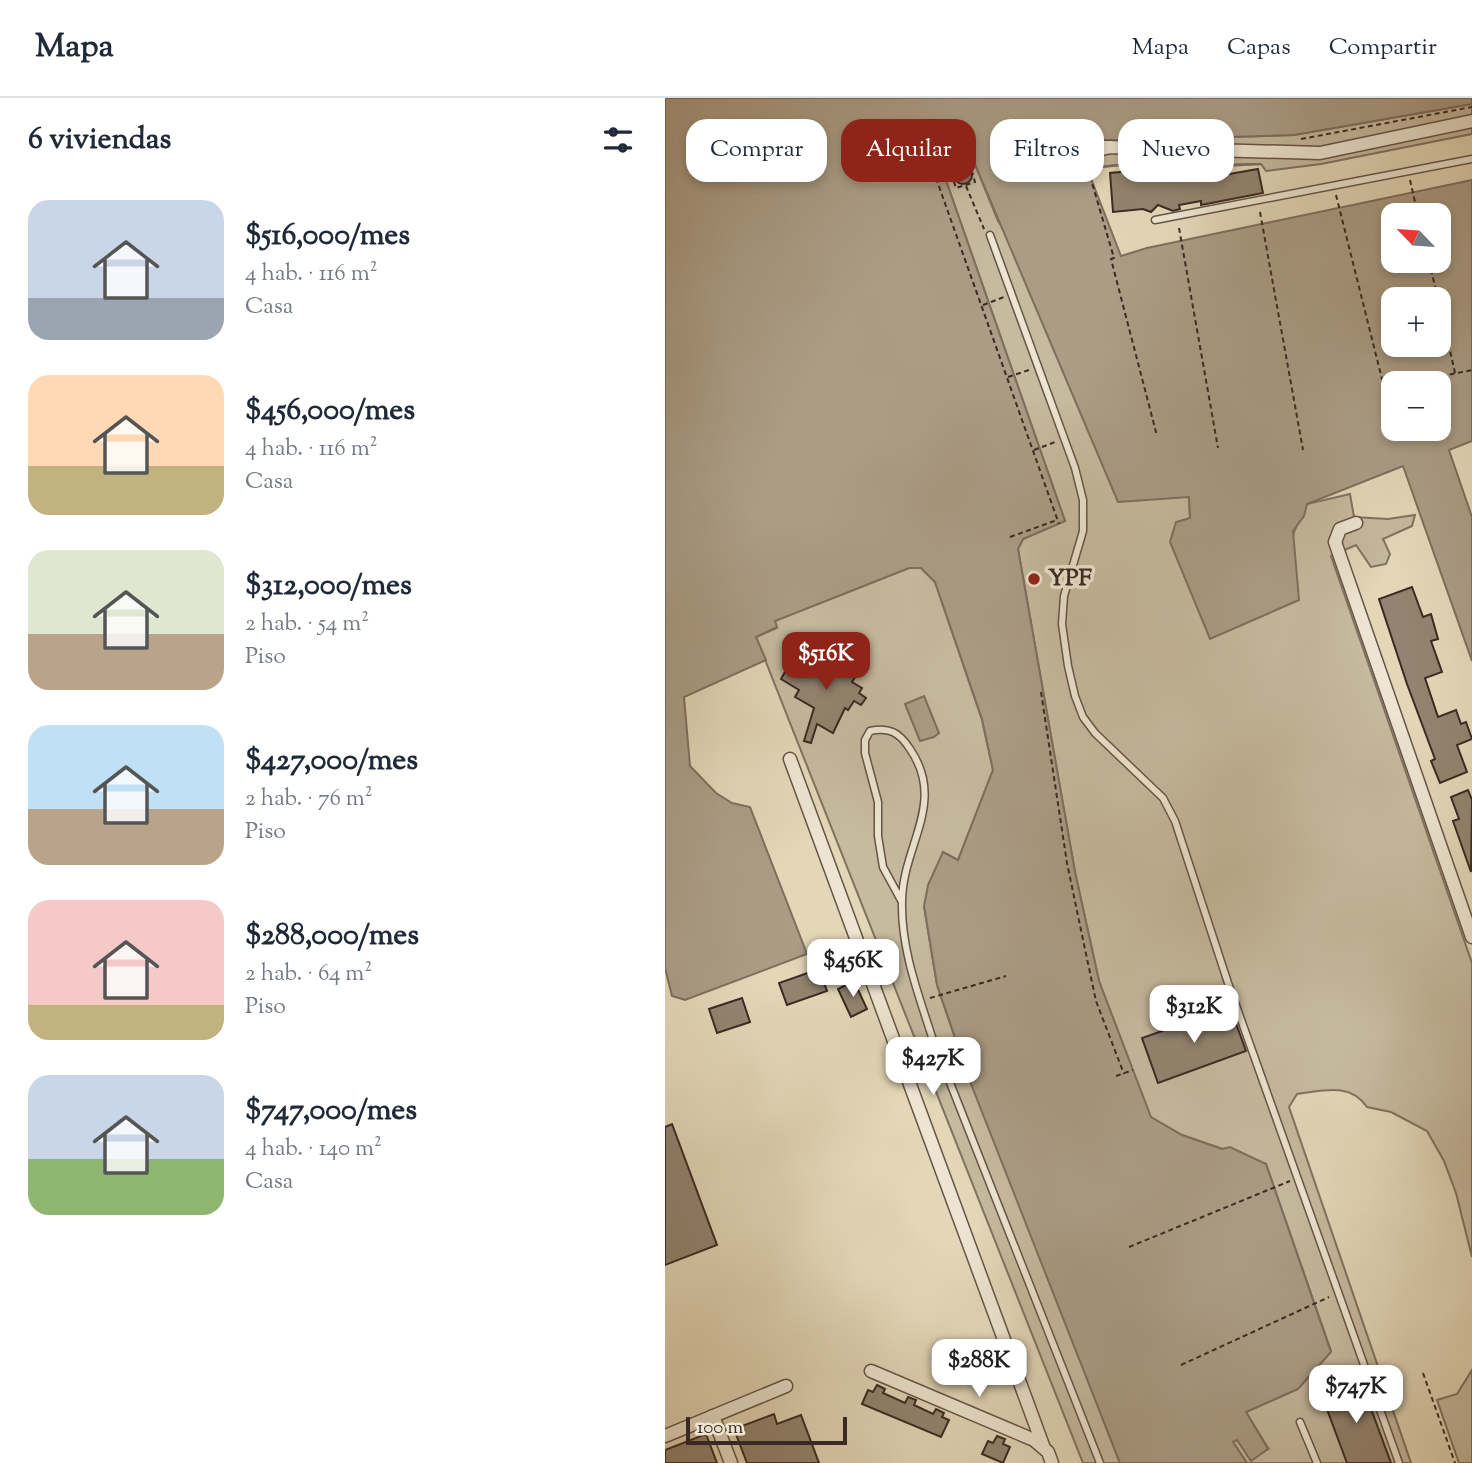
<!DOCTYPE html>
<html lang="es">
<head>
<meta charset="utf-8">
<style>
	body { margin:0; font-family:"Sorts Mill Goudy",serif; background:#f2f2f3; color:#1f2937; height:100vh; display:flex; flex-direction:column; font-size:26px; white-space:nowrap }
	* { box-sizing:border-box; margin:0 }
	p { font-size:23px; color:#747a83 }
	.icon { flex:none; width:38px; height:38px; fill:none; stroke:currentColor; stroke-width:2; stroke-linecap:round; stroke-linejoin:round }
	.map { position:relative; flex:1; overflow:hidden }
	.drawer { display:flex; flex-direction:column; background:#fff; width:665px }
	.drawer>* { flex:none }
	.guide { position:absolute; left:21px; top:21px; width:665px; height:63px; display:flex; gap:14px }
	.needle { width:46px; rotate:295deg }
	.buttons { position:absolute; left:716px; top:105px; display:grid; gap:14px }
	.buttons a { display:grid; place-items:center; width:70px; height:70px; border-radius:14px; background:#fff; box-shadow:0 4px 10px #0003; font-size:35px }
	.scale { position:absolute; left:21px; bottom:18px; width:161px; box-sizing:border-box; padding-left:7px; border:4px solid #3b2a23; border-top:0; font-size:19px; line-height:24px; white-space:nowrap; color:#3b2a23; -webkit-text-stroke:5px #ede5d1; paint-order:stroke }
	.price { position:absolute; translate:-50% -60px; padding:0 16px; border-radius:14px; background:#fff; color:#222; font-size:23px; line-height:46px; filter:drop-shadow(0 2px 4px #0008) }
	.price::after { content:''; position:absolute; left:50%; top:42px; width:21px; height:16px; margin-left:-10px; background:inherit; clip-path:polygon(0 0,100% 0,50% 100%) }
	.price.current { background:#8f2418; color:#fff }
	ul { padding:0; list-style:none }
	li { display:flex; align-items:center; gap:21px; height:175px; padding:0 28px }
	li span { display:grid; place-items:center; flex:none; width:196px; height:140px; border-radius:21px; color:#555 }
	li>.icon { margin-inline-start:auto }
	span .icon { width:84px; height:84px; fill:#fffc; stroke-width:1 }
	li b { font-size:30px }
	h2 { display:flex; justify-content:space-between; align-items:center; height:84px; padding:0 28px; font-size:30px }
	.tag { padding:0 24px; border-radius:21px; background:#fff; box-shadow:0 4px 10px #0003; font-size:24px; line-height:63px }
	.tag.current { background:#8f2418; color:#fff }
	header { display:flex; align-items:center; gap:42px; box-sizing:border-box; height:98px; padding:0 35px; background:#fff; border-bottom:2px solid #e0e1e3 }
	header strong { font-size:33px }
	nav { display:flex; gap:38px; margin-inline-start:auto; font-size:24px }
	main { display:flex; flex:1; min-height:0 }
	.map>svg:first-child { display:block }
	.green { fill:#c6ba9f; stroke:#807261; stroke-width:2 }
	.water { fill:#aa9c85; stroke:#7e6e5e; stroke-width:2; fill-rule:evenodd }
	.building { fill:#928470; stroke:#3b2a23; stroke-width:2 }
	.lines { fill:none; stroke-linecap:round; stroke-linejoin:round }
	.lane-casing { stroke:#655548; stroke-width:9 }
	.street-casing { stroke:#655548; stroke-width:15 }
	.path { stroke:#3b2a23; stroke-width:2; stroke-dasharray:5 3.5; stroke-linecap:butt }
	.lane { stroke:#ede5d1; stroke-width:6 }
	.street { stroke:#ede5d1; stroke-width:12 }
	.poi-dot { fill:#8f2418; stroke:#ede5d1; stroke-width:2.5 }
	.labels { text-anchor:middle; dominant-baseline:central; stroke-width:7; stroke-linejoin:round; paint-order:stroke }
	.poi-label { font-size:24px; font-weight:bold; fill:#3b2a23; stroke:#ede5d1; text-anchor:start }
</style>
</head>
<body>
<header>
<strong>Mapa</strong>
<nav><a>Mapa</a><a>Capas</a><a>Compartir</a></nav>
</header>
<main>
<section class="drawer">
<h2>6 viviendas<svg class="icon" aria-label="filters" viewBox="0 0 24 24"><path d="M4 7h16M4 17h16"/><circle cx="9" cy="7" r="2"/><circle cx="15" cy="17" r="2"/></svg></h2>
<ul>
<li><span style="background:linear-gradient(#c9d6e8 70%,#9aa5b1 0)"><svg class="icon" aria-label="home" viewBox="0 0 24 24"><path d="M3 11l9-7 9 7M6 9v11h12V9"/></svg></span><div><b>$516,000/mes</b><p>4 hab. · 116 m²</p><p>Casa</p></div></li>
<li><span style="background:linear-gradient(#ffd9b3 65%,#c2b280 0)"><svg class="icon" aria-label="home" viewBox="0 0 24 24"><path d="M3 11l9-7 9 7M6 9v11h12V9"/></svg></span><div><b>$456,000/mes</b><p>4 hab. · 116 m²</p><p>Casa</p></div></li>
<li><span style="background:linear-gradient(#dfe7d0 60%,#b9a48a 0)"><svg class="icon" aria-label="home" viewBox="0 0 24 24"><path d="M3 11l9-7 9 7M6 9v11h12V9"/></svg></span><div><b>$312,000/mes</b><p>2 hab. · 54 m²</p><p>Piso</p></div></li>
<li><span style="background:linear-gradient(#bfe0f5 60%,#b9a48a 0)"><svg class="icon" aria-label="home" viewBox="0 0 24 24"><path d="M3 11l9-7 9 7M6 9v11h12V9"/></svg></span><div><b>$427,000/mes</b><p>2 hab. · 76 m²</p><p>Piso</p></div></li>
<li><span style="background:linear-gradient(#f6c9c9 75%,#c2b280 0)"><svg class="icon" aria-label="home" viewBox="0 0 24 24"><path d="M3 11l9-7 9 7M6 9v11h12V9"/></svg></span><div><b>$288,000/mes</b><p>2 hab. · 64 m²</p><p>Piso</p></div></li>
<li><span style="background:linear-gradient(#c9d6e8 60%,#8fb573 0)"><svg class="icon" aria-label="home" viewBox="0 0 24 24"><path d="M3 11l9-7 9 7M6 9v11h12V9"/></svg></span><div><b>$747,000/mes</b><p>4 hab. · 140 m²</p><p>Casa</p></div></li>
</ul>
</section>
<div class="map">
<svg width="807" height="1365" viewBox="0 0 807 1365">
	<rect width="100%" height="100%" fill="#e3d7b8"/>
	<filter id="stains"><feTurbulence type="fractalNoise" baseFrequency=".00286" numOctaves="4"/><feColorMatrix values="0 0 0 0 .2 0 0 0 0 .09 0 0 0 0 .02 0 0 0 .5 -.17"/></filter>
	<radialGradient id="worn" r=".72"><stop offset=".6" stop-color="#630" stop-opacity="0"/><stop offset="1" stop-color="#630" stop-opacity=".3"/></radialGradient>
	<!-- green -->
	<g class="green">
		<path d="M807,6V36L656,66L601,73L596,66L545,67L491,63L365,76L352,45L629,37Z"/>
		<path d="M298,37L333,123L524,399L525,421L628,440C628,429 639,419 642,406L685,396L689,419L723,421L750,417L747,428L718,441L725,456L721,466L706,469L691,447L666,458L807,865V1159L791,1095L779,1063L762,1033L726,1014L702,1009C685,984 658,993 632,996L624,1009L746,1365H582L568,1344L572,1341L603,1350L581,1314L633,1291L666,1253L601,1066L517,1037L485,1019L434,883L410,774L353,451L358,441L400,423L269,48Z"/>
		<path d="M244,470H256L270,484L317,622L328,672L293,762L259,808L272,887L292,946L455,1365H418L91,539L112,530L109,523Z"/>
		<path d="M807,1272V1365H794L772,1302L792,1296Z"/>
	</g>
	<!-- water -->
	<g class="water">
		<path d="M0,0H807V6L629,37L353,45L366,76L491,63L545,67L596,66L546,69L492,64L371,75L405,79L425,78L456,158L482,150L807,82V343L784,352L807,419V563L738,368L642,406L639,418L628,433L634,502L545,541L505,444L511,424L525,420L524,399L453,404L298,38L269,48L400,423L358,441L353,451L410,774L434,883L486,1019L517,1037L557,1051L565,1049L601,1066L666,1254L633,1291L581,1314L603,1351L586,1363L572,1342L568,1344L582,1365H455L306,986L272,887L259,808L263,787L278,754L293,762L328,672L317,621L270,484L256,470H244L110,523L112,529L91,539L101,562L19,599L25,668L51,695L67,705L85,709L142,856L20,902L7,898L0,870ZM728,117H774V163H728ZM728,201H774V247H728ZM728,285H774V331H728Z"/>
		<path d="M259,598L274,635L269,639L255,643L240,606Z"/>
	</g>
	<!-- building -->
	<g class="building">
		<path d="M493,65L496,68L527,70L528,74L537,72L542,80L593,71L598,95L536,107V103L514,107L515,111L508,113L493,107L486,114L478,111L448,114L445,75L466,73L472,67Z"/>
		<circle cx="298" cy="77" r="9"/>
		<path d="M747,489L758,519L766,516L773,541L766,543L777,574L760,580L773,619L791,612L796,626L801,624L807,641L792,647L802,674L775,685L766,663L770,661L742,586L714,501Z"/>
		<path d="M173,556L196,570L187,584L197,590L194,595L201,600L196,607L189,603L183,612L180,610L168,635L152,626L146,645L139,643L149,610L130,599L134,592L116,581L124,567L143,579L153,562L165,569Z"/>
		<path d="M803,692L807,702L806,774L788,723L794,721L786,699Z"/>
		<path d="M154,871L162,893L122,907L114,885Z"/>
		<path d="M189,883L202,911L186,919L173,891Z"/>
		<path d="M77,900L85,924L52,935L44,911Z"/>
		<path d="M565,909L581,953L493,985L477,940Z"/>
		<path d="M7,1026L52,1147L0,1167V1029Z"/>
		<path d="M699,1283L707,1307L705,1308L726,1365H682L657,1298Z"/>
		<path d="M212,1287L220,1291L218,1295L240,1305L243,1299L251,1302L249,1307L268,1316L271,1311L279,1315L277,1319L284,1322L276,1339L197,1306L203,1292L208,1294Z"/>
		<path d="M109,1316L112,1326L136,1317L154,1365H82L69,1331Z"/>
		<path d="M41,1336L52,1365H0V1352Z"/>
		<path d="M332,1338L340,1341L338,1346L345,1349L338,1365L317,1356L323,1343L328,1345Z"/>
	</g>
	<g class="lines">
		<defs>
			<g id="lane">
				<path d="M490,122L807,61"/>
				<path d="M325,137L410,370L418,402V433L399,498L397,526L403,568L410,598L418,619L430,635L498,700L510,723L563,885L734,1365"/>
				<path d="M237,804L218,769L213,738V704L200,655V642L205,633C224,629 234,634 245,651C282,705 237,748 237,804C236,851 253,895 267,939L435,1365"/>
				<path d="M635,1324L652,1365"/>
			</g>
			<g id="street">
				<path d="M446,49L369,66L363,50L439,49L655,55L807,23"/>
				<path d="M691,425L675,431L670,444L807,839"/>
				<path d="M125,661L379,1350"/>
				<path d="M206,1273L369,1342L383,1354L387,1365"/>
				<path d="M48,1318L66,1365"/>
				<path d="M0,1338L121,1288"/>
			</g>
		</defs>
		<!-- lane casing -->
		<use href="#lane" class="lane-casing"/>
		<!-- street casing -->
		<use href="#street" class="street-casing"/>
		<!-- path -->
		<g class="path">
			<path d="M636,41L807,9"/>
			<path d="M293,60L294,63L303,60L310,84L291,90L283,66L290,64V61Z"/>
			<path d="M425,78L449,160L446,161L492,338"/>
			<path d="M271,80L394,426"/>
			<path d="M745,82L753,117"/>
			<path d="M301,88L319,131"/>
			<path d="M671,97L728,325"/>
			<path d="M595,114L638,352"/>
			<path d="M514,130L553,350"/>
			<path d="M764,163L773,201"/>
			<path d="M774,204L790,275"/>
			<path d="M318,207L339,199"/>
			<path d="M343,279L364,272"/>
			<path d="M768,280L807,272"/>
			<path d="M729,331H730"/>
			<path d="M369,352L390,344"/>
			<path d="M345,439L392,422"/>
			<path d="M376,594L402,765L417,837L431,903L459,976"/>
			<path d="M265,900L341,878"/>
			<path d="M451,978L468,972"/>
			<path d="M464,1149L625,1083"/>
			<path d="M516,1267L664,1199"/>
			<path d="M758,1275L790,1365"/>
		</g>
		<!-- lane -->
		<use href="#lane" class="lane"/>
		<!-- street -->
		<use href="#street" class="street"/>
	</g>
	<!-- markers -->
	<circle class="poi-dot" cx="369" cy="481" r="7"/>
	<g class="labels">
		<!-- poi labels -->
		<g class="poi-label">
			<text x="383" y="481">YPF</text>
		</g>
	</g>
	<rect width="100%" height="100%" filter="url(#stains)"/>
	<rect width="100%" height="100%" fill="url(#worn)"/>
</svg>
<div class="buttons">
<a><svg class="needle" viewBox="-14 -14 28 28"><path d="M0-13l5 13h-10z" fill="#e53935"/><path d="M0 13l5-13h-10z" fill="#747a83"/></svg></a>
<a>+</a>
<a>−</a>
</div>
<div class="scale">100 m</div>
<b class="price current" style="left:161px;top:594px">$516K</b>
<b class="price" style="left:188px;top:901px">$456K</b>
<b class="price" style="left:529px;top:947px">$312K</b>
<b class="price" style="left:268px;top:999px">$427K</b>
<b class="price" style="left:314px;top:1301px">$288K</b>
<b class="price" style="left:691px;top:1327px">$747K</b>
<div class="guide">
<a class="tag">Comprar</a>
<a class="tag current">Alquilar</a>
<a class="tag">Filtros</a>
<a class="tag">Nuevo</a>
</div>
</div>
</main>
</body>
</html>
